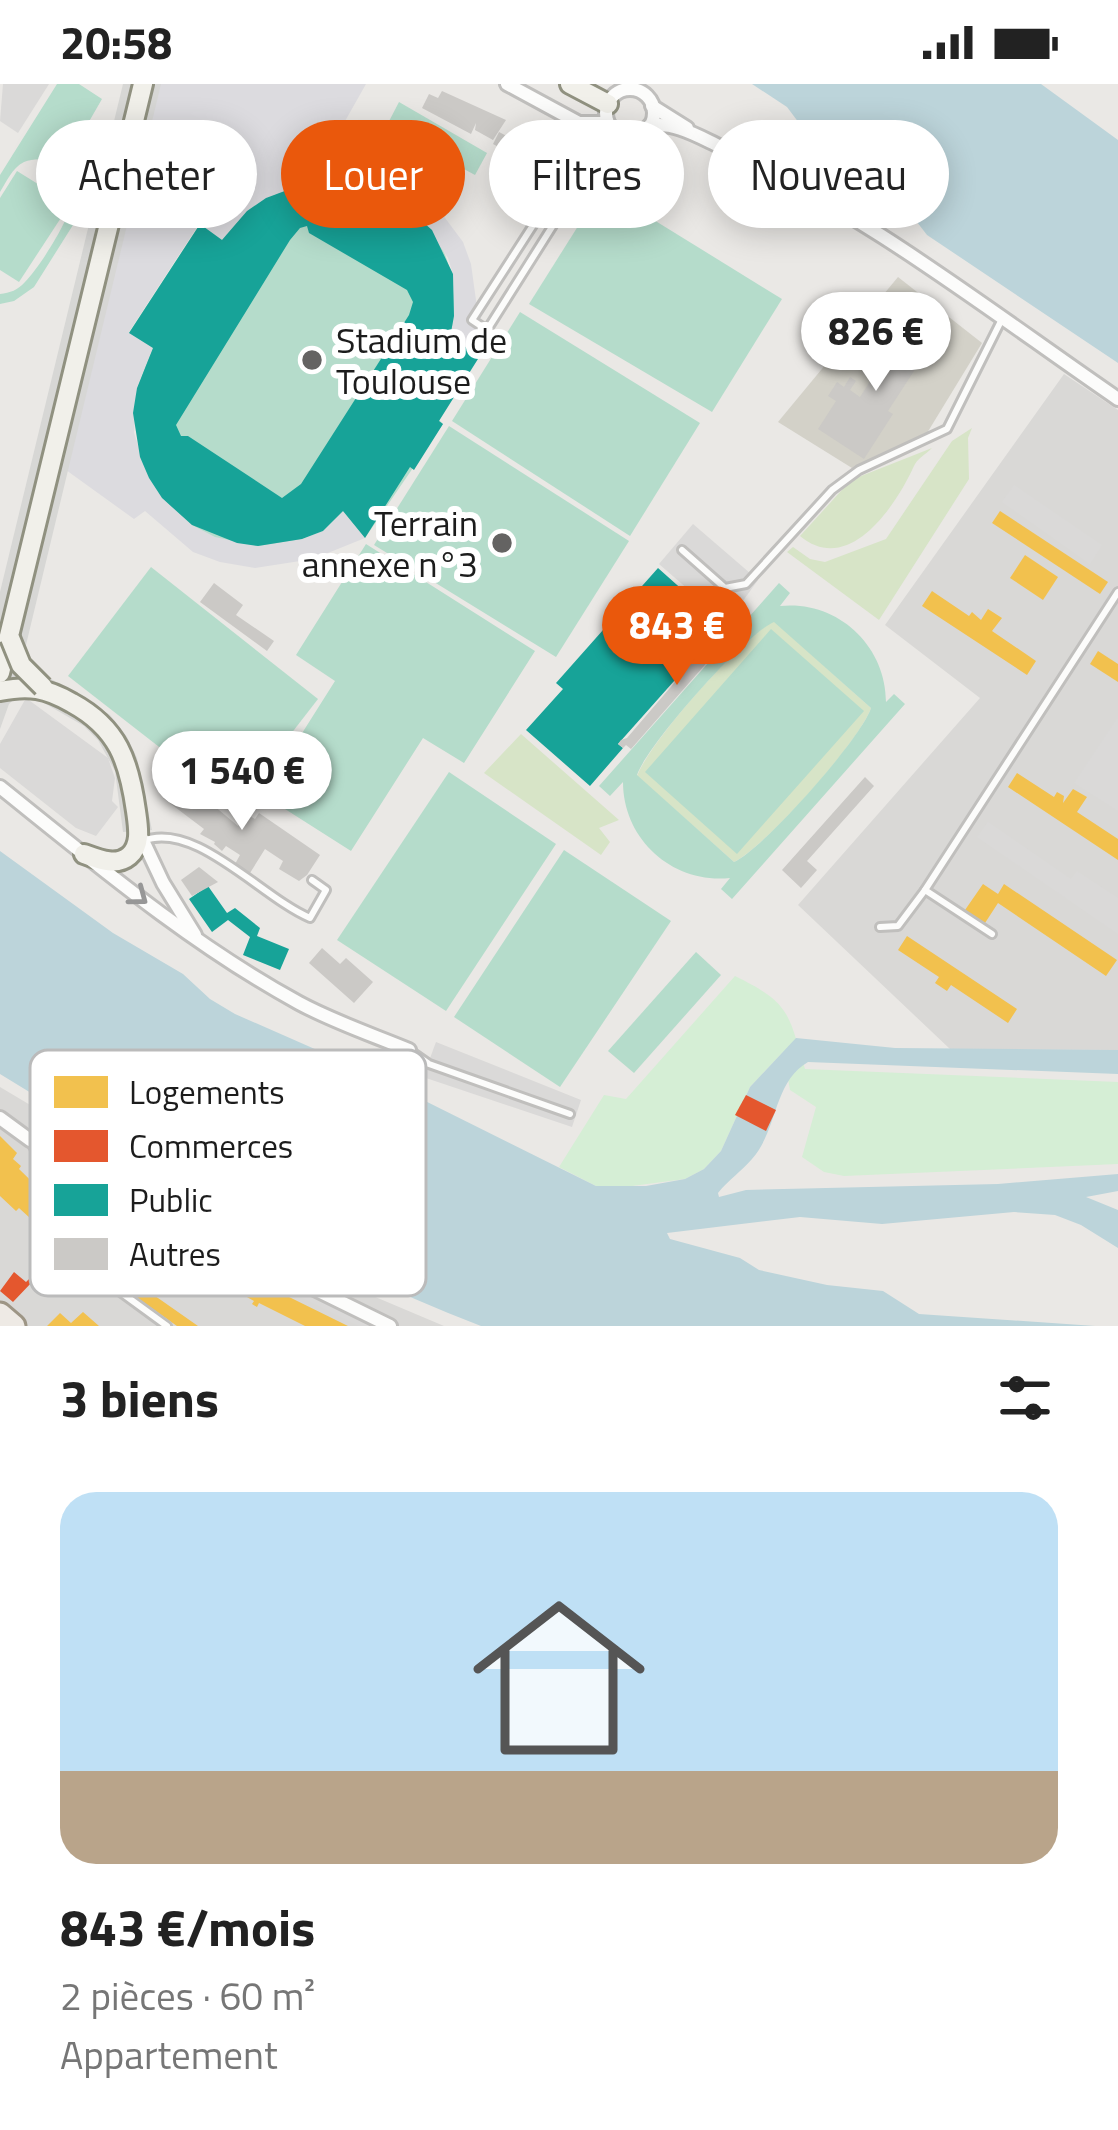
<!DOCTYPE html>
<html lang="fr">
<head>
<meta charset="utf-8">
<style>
	body { margin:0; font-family:"Titillium Web",sans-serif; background:#f2f2f2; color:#222; height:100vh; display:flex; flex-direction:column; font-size:45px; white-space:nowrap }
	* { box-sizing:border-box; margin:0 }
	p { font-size:39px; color:#767676 }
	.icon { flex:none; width:66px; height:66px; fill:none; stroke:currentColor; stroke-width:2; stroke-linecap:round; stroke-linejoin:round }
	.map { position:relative; height:1242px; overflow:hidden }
	.side { display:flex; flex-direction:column; background:#fff; flex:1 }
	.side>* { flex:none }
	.hud { position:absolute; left:36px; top:36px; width:1047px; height:108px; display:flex; gap:24px }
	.price { position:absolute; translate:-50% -102px; padding:0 27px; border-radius:42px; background:#fff; color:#222; font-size:39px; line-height:78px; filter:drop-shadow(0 3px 6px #0008) }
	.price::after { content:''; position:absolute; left:50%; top:72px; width:36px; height:27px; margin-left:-18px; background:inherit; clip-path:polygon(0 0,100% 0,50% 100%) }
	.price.on { background:#ea580c; color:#fff }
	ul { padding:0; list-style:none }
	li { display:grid; align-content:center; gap:24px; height:636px; padding:0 60px }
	li span { display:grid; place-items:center; height:372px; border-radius:36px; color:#555 }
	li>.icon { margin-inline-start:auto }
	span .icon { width:216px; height:216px; fill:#fffc; stroke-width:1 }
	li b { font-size:51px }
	h2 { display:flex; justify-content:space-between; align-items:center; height:144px; padding:0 60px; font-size:51px }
	.tag { padding:0 42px; border-radius:54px; background:#fff; box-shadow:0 6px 30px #0003; font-size:42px; line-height:108px }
	.tag.on { background:#ea580c; color:#fff }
	.status { display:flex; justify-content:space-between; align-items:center; height:84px; padding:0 60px; background:#fff; direction:ltr }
	.status svg { height:33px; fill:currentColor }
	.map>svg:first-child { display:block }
	.residential { fill:#d9d8d6 }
	.construction { fill:#d3d1c8 }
	.grass { fill:#d7e4c7 }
	.park { fill:#d5eed5 }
	.pitch { fill:#b5dccb; fill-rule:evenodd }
	.parking { fill:#dad9d8 }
	.plaza { fill:#dcdbdf }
	.water { fill:#bcd4da }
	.pier { fill:#d7d7d5 }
	.homes { fill:#f2c14e }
	.shops { fill:#e4572e }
	.public { fill:#17a398; fill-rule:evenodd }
	.building { fill:#cbc9c6 }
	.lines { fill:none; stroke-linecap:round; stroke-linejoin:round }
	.service-casing { stroke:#c0bfbd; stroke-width:12 }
	.minor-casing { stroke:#c0bfbd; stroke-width:18 }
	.secondary-casing { stroke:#909180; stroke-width:24 }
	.primary-casing { stroke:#9d9585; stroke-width:27 }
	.service { stroke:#fcfcfb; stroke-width:6 }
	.minor { stroke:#fcfcfb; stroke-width:12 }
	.secondary { stroke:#f1f0ea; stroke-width:18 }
	.primary { stroke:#eeeae5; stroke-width:21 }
	.secondary-bridge-casing { stroke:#909180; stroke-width:24; stroke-linecap:butt }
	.secondary-bridge { stroke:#f1f0ea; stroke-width:18 }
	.oneway { stroke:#979797 }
	.poi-dot { fill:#646362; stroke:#fff; stroke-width:4.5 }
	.labels { text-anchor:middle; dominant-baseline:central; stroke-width:12; stroke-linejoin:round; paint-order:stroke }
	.poi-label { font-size:36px; fill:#1c1c1c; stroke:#fff; text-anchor:start }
	.key { fill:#fff; stroke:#bbb; stroke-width:3 }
	.key-label { font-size:33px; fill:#1c1c1c }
</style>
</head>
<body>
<div class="status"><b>20:58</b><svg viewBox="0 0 49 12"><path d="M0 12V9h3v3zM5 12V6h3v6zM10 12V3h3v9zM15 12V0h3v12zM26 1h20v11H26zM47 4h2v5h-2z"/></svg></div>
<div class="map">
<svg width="1118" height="1242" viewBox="0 0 1118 1242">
	<rect width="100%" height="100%" fill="#eae8e5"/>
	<!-- residential -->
	<g class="residential">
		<path d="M1064,290L1118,326V966L950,965L798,821L980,614L885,541Z"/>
		<path d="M0,1003L183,1112L347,1201L444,1242H0Z"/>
	</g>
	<!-- construction -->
	<path class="construction" d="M898,193L982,259L924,354L852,384L778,338Z"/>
	<!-- grass -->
	<g class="grass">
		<path d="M972,344L968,354L969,395L879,536L787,468L793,463L810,475L825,478L886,455L952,357Z"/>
		<path d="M932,364C924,372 918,373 913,384C896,421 849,493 800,452L851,396Z"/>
		<path d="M774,537L871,624C859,658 766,762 734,778L637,692C650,657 741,554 774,537Z"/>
		<path d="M521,650L619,736L599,744L610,758L601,771L484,689Z"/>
	</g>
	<!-- park -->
	<path class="park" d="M735,892C790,919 788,928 805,985L1118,998V1080L844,1092L824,1088L802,1073L816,1023L790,1006L783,968L750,1003L721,1067L704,1085L685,1095L617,1104L596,1102L559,1083L604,1011L626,1015Z"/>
	<!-- pitch -->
	<g class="pitch">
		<path d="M57,0H79L102,15L68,74L64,73L73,80L83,100L78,133L34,203L14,217L0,220V210C10,209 18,206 25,198C40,183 76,127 74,106C73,82 46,69 24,78C12,84 7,97 0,108V91Z"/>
		<path d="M399,18L487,69L475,91L386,43Z"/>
		<path d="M17,87L70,120L19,198L0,186V114Z"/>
		<path d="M332,96C361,99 387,107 410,125C478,176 449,265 439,336L443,340L365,454L343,428C236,528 85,398 153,265L129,249L200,140L222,155C251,118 285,100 332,96Z"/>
		<path d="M602,104L782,215L712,328L529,220Z"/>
		<path d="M520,228L700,339L630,452L452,337Z"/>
		<path d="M449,342L629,457L556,573L374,461Z"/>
		<path d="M366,460L535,567L464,679L423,654L351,767L263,711L335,597L296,571Z"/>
		<path d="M151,483L318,615L235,722L68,592Z"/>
		<path d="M779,499L790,509L780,522C837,516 886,561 886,618L894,610L905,620L732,815L721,805L730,794C672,800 623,755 623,698L610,712L599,702ZM774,538L871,624C861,655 763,765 734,778L637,691C647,661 745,550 774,538Z"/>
		<path d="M771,545L864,627L737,770L645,688Z"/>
		<path d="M449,688L556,760L446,927L337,856Z"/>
		<path d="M564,766L671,837L560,1003L454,933Z"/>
		<path d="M696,868L721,891L634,989L608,967Z"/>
	</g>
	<!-- parking -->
	<g class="parking">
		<path d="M3,0H49L18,49L0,37Z"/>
		<path d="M1014,401L1102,461L1090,480L1002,418Z"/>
		<path d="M693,440L758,496L727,539L659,480Z"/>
		<path d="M26,614L108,674L115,694L112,717L118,723L96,752L76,744L0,684V660Z"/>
		<path d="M1118,633V727L1074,699Z"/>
		<path d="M988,738L1071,795L1077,787L1118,814V850L977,753Z"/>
		<path d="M436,958L581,1016L572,1043L423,993Z"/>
		<path d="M143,1120L221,1165L378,1242H359L219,1172L139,1128Z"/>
	</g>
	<!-- plaza -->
	<path class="plaza" d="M159,0H366L323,76L370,79L425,107L463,158L471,180L483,267L449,259L454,232L453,190L448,174L419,132L375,104L351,98H309L266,114L247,127L222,156L199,140L129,248L153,264L137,303L134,349L149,394L162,414L192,441L215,453L258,462L302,455L323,447L343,427L365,454L313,475L255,484L220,478L193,468L145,427L134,435L66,386Z"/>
	<!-- water -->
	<g class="water">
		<path d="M752,0H1041L1118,56V279L927,151L910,129L884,111L871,91L818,50L802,43L787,23Z"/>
		<path d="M0,767L113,849L183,890L210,915L235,930L367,988L596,1102H646L685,1095L704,1085L721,1067L750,1003L796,954L895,964L1118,966V990L808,978C773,998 778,1046 752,1075C742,1087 728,1096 718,1109L719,1113L746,1106L998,1100L1118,1090V1107L1086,1113L1118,1126V1164L1081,1141L1055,1131L1014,1128L882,1140L800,1133L667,1149L670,1155L740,1174L759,1186L827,1201L883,1207L919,1230L1095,1242H481C312,1177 154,1084 0,990Z"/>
	</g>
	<!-- pier -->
	<path class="pier" d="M123,0H161L25,565L35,585L110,631L127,653L137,674L152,746L123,748L115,687L98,656L84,642L32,612L15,614L9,620L0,645V508Z"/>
	<!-- homes -->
	<g class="homes">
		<path d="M1000,427L1108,498L1100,510L992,439Z"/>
		<path d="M1025,471L1058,493L1043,516L1010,494Z"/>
		<path d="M932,507L969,532L972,528L981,536L988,525L1002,534L992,547L1036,577L1027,591L922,522Z"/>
		<path d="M1098,567L1118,580V598L1090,580Z"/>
		<path d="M1017,689L1054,713L1057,708L1064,712L1063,719L1073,705L1087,713L1077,728L1118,755V776L1008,703Z"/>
		<path d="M983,800L998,810L1004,800L1117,876L1106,892L998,819L985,839L965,826Z"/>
		<path d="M907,852L1017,925L1008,939L951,901L947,907L935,899L939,893L898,866Z"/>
		<path d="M0,1052L17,1069L13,1075L21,1082L19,1085L62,1127L43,1146L19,1124L16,1127L0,1112Z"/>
		<path d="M126,1126L234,1186L348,1242H305L259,1219L257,1223L252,1220L254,1217L229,1203L226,1207L222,1204L224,1200L203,1189L201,1193L196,1190L198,1187L178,1176L176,1179L162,1167L160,1170L155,1168L157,1164L133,1150L126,1151L128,1147L118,1142Z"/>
		<path d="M112,1180L138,1200L198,1242H177L133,1211L110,1191Z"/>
		<path d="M83,1228L99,1242H47L60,1229L71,1239Z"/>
	</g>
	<!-- shops -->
	<g class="shops">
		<path d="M746,1011L776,1026L766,1047L735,1031Z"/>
		<path d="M46,1168L54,1175L13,1218L0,1207L14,1188L26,1198L41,1183Z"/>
	</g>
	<!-- public -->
	<g class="public">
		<path d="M332,96L375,104L398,116L432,146L453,190L454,232L449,259L483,267L439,337L443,340L414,386L410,383L365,454L343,427L323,447L302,455L258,462L237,459L192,441L162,414L149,394L140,373L133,329L137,304L153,264L129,249L200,140L222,156L247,127L266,114L309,98ZM307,142L309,149L407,206L413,218L409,231L301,400L282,414L188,352H181L176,341L290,156L300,144Z"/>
		<path d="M658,484L723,542L618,660L623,664L590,702L526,646L563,605L556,599Z"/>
		<path d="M208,802L227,829L235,824L260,844L257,852L289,865L280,886L243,871L250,853L228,836L212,848L189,815Z"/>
	</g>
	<!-- building -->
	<g class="building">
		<path d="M442,7L506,36L493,56L475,46L476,39L471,50L422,24L429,10L438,14Z"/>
		<path d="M499,48L553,76L546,88L493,60Z"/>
		<path d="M922,231L942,244L888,327L893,330L864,375L818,345L836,317L828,312L837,298L844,303L850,293L856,297L850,306L860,313L880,282L888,287L889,280Z"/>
		<path d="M214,499L243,521L236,531L274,557L267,567L200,518Z"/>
		<path d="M723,542L732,550L631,665L626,661L623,664L618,660L621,656L627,654Z"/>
		<path d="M175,689L238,742L246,730L255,735L259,729L320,771L307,791L299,797L279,785L283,777L265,765L250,789L235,780L240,771L226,762L222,767L214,760L215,758L200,750L204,745L163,714Z"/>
		<path d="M865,693L874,702L807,777L817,786L801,804L782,786Z"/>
		<path d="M199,783L218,798L192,812L181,796Z"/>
		<path d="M322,864L340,880L346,874L373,898L354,919L309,879Z"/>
	</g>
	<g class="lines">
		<defs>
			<g id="service">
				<path d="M584,62L598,70L487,246L472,236L584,62L589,40"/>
				<path d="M682,466L725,504L746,500L832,406L859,386L947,345L1001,237"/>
				<path d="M143,757C195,736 262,814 310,834L326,806L312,796"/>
				<path d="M925,806L992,850"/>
				<path d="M880,843L898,842L925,806L1118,508"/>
				<path d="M409,966L429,980L570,1030"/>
				<path d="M31,1059L46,1084"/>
				<path d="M42,1079L37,1085L39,1093L108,1164L110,1171L100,1188L104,1196L167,1242"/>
			</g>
			<g id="minor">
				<path d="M507,0L579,39H608"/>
				<circle cx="630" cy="29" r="24"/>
				<path d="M652,22L687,44"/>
				<path d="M649,42C673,37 698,52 719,62C864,128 987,225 1118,315"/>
				<path d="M0,703C96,780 191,860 299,919C334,938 373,951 409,966"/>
				<path d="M139,748L163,799L195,851"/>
				<path d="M0,1034L30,1056L46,1059L280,1188L390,1242"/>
			</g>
			<g id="secondary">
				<path d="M570,0L608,20"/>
				<path d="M0,589L143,0"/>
				<path d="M0,607C29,601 46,604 72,619C118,644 129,677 136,727C138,742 142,761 129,772C116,783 98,775 84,770"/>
			</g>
			<path id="primary" d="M0,1230L14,1242"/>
		</defs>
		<!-- service casing -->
		<use href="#service" class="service-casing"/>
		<!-- minor casing -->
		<use href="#minor" class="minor-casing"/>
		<!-- secondary casing -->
		<use href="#secondary" class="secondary-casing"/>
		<!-- primary casing -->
		<use href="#primary" class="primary-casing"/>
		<!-- service -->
		<use href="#service" class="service"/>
		<!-- minor -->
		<use href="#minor" class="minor"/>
		<!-- secondary -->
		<use href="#secondary" class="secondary"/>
		<!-- primary -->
		<use href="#primary" class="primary"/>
		<defs>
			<path id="secondary-bridge" d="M10,554L21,581L43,603"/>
		</defs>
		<!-- secondary-bridge casing -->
		<use href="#secondary-bridge" class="secondary-bridge-casing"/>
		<!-- secondary-bridge -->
		<use href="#secondary-bridge" class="secondary-bridge"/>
	</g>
	<!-- one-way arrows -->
	<defs><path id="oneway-chevron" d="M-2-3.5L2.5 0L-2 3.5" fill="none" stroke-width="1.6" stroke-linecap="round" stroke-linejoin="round" transform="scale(3)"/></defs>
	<use class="oneway" href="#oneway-chevron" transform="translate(139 813) rotate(37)"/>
	<!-- markers -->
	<g class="poi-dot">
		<circle cx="312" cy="276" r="12"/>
		<circle cx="502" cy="459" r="12"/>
	</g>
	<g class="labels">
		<!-- poi labels -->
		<g class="poi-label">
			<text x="336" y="255">Stadium de<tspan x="336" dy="41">Toulouse</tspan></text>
			<text x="478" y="438" text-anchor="end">Terrain<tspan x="478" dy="41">annexe n°3</tspan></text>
		</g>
	</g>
	<!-- legend -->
	<rect x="30" y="966" width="396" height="246" rx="18" class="key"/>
	<rect x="54" y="992" width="54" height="32" fill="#f2c14e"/>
	<rect x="54" y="1046" width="54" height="32" fill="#e4572e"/>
	<rect x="54" y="1100" width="54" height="32" fill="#17a398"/>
	<rect x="54" y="1154" width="54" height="32" fill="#cbc9c6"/>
	<g class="key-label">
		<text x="129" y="1020">Logements</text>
		<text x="129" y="1074">Commerces</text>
		<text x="129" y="1128">Public</text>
		<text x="129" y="1182">Autres</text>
	</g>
</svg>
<b class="price" style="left:876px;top:310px">826 €</b>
<b class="price on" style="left:677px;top:604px">843 €</b>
<b class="price" style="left:242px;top:749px">1 540 €</b>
<div class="hud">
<a class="tag">Acheter</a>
<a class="tag on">Louer</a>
<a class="tag">Filtres</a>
<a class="tag">Nouveau</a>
</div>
</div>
<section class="side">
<h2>3 biens<svg class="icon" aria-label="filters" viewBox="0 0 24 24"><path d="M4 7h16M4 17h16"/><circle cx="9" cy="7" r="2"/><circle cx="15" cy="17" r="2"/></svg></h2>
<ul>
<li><span style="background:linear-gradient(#bfe0f5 75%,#b9a48a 0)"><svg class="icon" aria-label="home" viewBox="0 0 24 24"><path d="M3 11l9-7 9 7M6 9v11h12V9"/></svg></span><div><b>843 €/mois</b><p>2 pièces · 60 m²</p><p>Appartement</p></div></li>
</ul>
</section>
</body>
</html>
